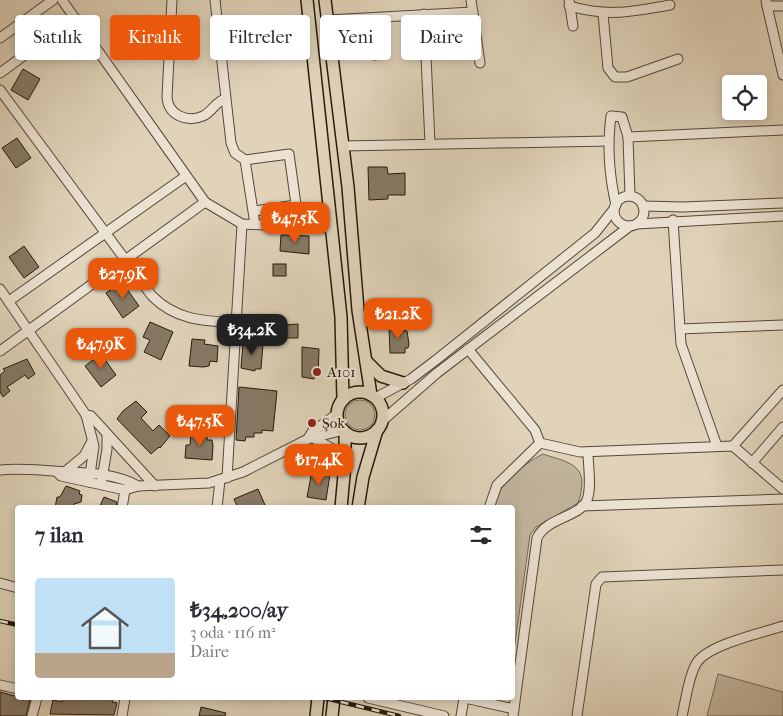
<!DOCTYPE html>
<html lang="tr">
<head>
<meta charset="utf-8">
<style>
	body { margin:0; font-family:"IM FELL French Canon",serif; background:#f2f2f3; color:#2b2b33; height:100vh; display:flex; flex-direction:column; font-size:19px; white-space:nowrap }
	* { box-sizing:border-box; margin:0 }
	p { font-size:16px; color:#7c7c81 }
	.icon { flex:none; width:28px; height:28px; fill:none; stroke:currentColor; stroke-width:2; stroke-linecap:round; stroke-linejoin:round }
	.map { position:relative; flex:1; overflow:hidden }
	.drawer { position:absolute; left:15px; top:505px; width:500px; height:195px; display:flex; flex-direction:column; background:#fff; border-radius:5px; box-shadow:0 2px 8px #0003 }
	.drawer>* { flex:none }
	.top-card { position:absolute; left:15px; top:15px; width:500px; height:45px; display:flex; gap:10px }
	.fabs { position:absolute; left:722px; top:75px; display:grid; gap:10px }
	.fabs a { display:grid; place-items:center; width:45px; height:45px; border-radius:5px; background:#fff; box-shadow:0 2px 8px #0003; font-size:25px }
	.price { position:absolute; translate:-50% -42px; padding:0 11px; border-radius:10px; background:#ea580c; color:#fff; font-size:16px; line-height:32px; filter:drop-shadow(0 1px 2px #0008) }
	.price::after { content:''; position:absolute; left:50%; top:30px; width:15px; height:11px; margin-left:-8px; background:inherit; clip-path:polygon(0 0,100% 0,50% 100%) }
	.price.current { background:#222; color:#fff }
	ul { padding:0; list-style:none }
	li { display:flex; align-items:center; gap:15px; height:125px; padding:0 20px }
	li span { display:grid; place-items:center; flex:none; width:140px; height:100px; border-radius:5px; color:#555 }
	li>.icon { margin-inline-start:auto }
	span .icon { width:60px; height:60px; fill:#fffc; stroke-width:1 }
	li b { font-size:21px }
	h2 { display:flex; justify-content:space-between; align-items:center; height:60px; padding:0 20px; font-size:21px }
	.tag { padding:0 18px; border-radius:5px; background:#fff; box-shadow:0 2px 8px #0003; font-size:18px; line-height:45px }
	.tag.current { background:#ea580c; color:#fff }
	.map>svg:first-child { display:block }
	.green { fill:#c0b49c; stroke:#726754 }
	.building { fill:#867a66; stroke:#251a0c }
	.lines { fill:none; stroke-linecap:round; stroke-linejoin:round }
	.minor-casing { stroke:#544838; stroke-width:11 }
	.major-casing { stroke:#251a0c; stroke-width:14 }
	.minor { stroke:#ebe2d2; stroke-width:9 }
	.major { stroke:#e0d3ba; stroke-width:11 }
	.rail-casing { stroke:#251a0c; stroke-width:4.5 }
	.rail { stroke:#ebe2d2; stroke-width:2.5; stroke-dasharray:8; stroke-linecap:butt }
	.poi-dot { fill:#8f2418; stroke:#ebe2d2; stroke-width:2 }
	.labels { text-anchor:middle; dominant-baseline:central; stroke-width:4.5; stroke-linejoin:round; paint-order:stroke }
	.poi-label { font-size:15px; fill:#251a0c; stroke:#ebe2d2; text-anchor:start }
</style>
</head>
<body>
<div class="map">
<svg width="783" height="716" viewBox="0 0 783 716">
	<rect width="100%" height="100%" fill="#e0d3ba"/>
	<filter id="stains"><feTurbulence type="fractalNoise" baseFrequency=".004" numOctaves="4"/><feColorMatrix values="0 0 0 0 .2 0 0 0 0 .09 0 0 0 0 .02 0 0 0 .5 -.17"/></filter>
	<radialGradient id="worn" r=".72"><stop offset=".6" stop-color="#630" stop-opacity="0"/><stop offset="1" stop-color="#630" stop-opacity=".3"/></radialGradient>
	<!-- green -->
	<g class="green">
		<circle cx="360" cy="415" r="15"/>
		<path d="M543,454C559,460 583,462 582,484C581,491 581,496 578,503L536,527L530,535L513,658L512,508H492C499,484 521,465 543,454Z"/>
		<path d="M718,674L783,692V716H707Z"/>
	</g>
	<!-- building -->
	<g class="building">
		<path d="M374,33L390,37V57H387V59L373,60L372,35Z"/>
		<path d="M23,69L40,79L28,100L11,90Z"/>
		<path d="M17,138L31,158L16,168L2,148Z"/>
		<path d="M368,167H387L388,174L405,173V195H388V199L369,200Z"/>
		<path d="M281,235L309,236V254L280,251Z"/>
		<path d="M24,246L39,267L24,278L9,257Z"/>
		<rect x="273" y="264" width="13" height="12"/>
		<path d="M122,282L139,306L123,318L106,293Z"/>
		<path d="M150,322L173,332L161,360L144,352L150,340L143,337Z"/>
		<path d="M298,324V338H284V325Z"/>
		<path d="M389,327H404V331H407L409,344L408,348H405V353H390Z"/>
		<path d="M192,339L205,340L204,344L218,346L217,362L210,361L209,366L203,367L189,366Z"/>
		<path d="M243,343L263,344L261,369H255V371L241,368Z"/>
		<path d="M302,347L319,349L318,377H314V379L302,377Z"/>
		<path d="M101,354L116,375L101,387L85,366Z"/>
		<path d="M27,359L35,374L28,379L25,375L7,387L10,391L3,397L0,392V375L5,371L3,369Z"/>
		<path d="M239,387L277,391L273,431L262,430V433H254V437H246L245,441L236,440Z"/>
		<path d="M136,401L147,412L141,418L153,431L159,425L170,436L160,448L159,447L151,454L117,419L123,411Z"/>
		<path d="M191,431L207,433V440H212L213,446L212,460L185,458L186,445H190Z"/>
		<path d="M312,471L330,474L326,500L307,497Z"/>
		<path d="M66,486L80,491L79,494L82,495L81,502L74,504V508H55L57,497H60Z"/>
		<path d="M258,489L265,505L258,508H238L234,499Z"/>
		<path d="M104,497L117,502L116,508H99Z"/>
		<path d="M0,692L30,700L26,716H0Z"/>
		<path d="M62,698H113L112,702L117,703L114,715L50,714L53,700L62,702Z"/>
		<path d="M201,707L226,713L225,716H199Z"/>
	</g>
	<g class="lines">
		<defs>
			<g id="minor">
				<path d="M62,0L205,202L242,224L330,228"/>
				<path d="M172,0L167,97C168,115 187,123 203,116C212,112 215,102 225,99"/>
				<path d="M215,0L231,143L235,153L245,160L255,224"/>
				<path d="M471,0L480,63"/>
				<path d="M569,0L573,26"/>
				<path d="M766,0L767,6H783"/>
				<path d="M569,6C609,17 630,12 670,5"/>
				<path d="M767,6L783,75"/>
				<path d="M424,14L430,143"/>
				<path d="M603,14L608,68L615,77H627L678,59"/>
				<path d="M328,20L473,12"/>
				<path d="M0,38L53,0"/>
				<path d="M0,73L75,18"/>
				<path d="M0,90L152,296C177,321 205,321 238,323"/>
				<path d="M628,137L783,130"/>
				<path d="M343,146L608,141"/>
				<path d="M245,160L289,154L299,226"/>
				<circle cx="629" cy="211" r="15"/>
				<path d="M616,205C609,175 607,146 611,116L622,117L628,137L630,196"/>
				<path d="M643,206L683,207L783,203"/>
				<path d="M254,211L296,205"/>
				<path d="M673,220L681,344L717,446"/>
				<path d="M637,224L783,216"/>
				<path d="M0,289L86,415L94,446L89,482"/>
				<path d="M9,301L186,176"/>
				<path d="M680,329L783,325"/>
				<path d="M468,349L535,430L540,443"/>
				<path d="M0,351L205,202"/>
				<path d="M375,398L411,379L436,360L595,233L614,209"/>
				<path d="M86,415L91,416L155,486"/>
				<path d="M382,421L437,373L630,226"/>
				<path d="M308,439L312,432L337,414"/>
				<path d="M315,439L331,448L345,464"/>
				<path d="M540,443L580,452L733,446L783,489"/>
				<path d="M733,446L783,390"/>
				<path d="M752,463L783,427"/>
				<path d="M0,470C18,468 36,470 54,471C82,473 113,472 138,486"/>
				<path d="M66,471L84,456L92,441"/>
				<path d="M57,472L61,476L125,490L138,486L209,483L243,472L308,439L344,430"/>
				<path d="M227,478L242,224"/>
				<path d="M102,479L107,449V434"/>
				<path d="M582,506L783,499"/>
				<path d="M122,508L125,490"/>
				<path d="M217,508L220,480"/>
				<path d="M489,508L497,485L540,443"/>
				<path d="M0,583L18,588"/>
				<path d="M0,685L18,689"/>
				<path d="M368,698L444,716"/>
				<path d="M465,698L514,709"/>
				<path d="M32,716L37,698"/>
				<path d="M122,716L125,698"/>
				<path d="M461,716L464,698"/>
				<path d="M513,716L537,538C547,517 579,518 587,500C592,487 588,466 588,452"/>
				<path d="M577,716L596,584L602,577L783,570"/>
				<path d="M682,716C686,700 688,678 696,664C706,645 762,633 783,626"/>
			</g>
			<g id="major">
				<path d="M307,0L341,317L343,400"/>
				<path d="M325,0L348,187L358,310L371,395"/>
				<path d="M366,361L381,376L403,383"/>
				<circle cx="360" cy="415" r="23"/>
				<path d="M341,508L345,464V432"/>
				<path d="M358,508L363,477L377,430"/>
				<path d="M316,716L318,698"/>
				<path d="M332,716L334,698"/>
			</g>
		</defs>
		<!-- minor casing -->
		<use href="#minor" class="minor-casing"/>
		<!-- major casing -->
		<use href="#major" class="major-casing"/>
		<!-- minor -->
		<use href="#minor" class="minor"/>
		<!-- major -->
		<use href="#major" class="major"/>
		<defs>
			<g id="rail">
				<path d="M0,621L18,625"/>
				<path d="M325,698L399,716"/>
			</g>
		</defs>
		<!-- rail casing -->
		<use href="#rail" class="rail-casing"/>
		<!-- rail -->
		<use href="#rail" class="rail"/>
	</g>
	<!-- markers -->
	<g class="poi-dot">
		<circle cx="317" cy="372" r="5"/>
		<circle cx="312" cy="423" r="5"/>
	</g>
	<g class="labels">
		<!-- poi labels -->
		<g class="poi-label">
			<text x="327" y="372">A101</text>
			<text x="322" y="423">Şok</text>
		</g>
	</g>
	<rect width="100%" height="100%" filter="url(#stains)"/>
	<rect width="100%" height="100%" fill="url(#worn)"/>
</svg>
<div class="fabs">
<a><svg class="icon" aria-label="locate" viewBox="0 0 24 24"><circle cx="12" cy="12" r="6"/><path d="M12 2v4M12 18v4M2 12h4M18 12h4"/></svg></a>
</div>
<b class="price" style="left:295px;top:244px">₺47.5K</b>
<b class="price" style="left:123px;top:300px">₺27.9K</b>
<b class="price" style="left:398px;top:340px">₺21.2K</b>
<b class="price current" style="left:252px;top:356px">₺34.2K</b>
<b class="price" style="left:101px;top:370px">₺47.9K</b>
<b class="price" style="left:200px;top:447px">₺47.5K</b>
<b class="price" style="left:319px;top:486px">₺17.4K</b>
<div class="top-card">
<a class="tag">Satılık</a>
<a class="tag current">Kiralık</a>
<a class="tag">Filtreler</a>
<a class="tag">Yeni</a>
<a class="tag">Daire</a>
</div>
<section class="drawer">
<h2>7 ilan<svg class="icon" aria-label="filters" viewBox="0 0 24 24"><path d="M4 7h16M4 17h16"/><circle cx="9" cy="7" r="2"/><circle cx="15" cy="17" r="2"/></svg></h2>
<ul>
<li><span style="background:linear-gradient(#bfe0f5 75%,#b9a48a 0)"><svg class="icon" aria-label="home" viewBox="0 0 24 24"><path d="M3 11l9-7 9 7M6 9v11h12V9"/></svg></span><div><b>₺34,200/ay</b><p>3 oda · 116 m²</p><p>Daire</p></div></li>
</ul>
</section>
</div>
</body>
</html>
